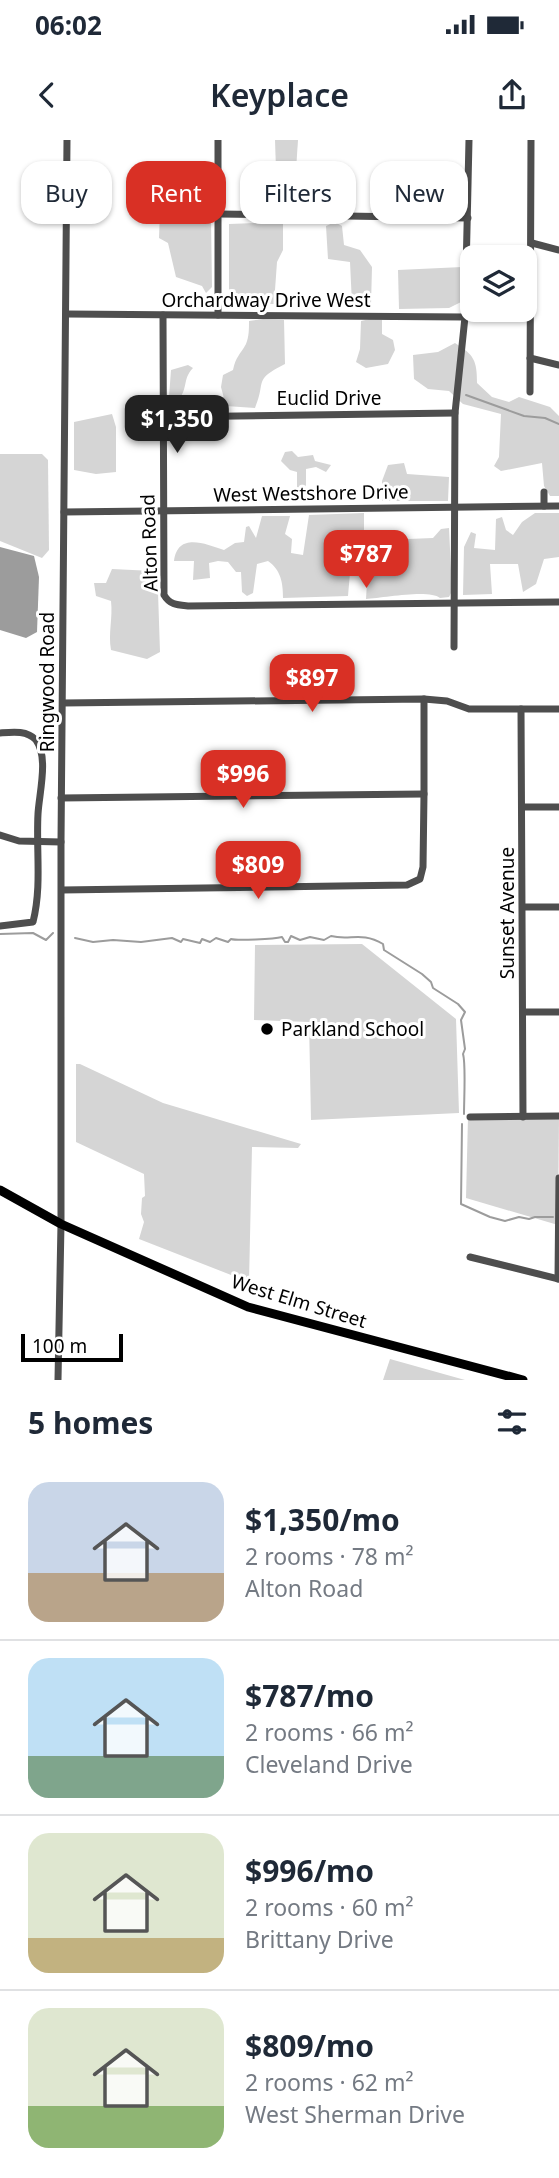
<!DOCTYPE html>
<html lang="en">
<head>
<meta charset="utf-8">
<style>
	body { margin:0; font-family:"Noto Sans",sans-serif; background:#f2f2f3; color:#1f2937; height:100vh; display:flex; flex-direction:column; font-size:26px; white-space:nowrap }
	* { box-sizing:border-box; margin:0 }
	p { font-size:23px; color:#747a83 }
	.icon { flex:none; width:38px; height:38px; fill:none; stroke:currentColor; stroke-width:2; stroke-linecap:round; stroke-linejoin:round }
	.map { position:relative; height:1240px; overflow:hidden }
	.details { display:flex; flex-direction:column; background:#fff; flex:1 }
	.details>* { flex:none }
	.hud { position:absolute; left:21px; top:21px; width:518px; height:63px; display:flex; gap:14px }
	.buttons { position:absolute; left:460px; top:105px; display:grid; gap:14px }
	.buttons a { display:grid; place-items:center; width:77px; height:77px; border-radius:14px; background:#fff; box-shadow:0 2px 5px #0004; font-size:35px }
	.scale { position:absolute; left:21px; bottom:18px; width:102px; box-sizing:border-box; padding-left:7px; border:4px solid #000; border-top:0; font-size:19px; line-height:24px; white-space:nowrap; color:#000; -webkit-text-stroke:5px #fff; paint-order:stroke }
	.price { position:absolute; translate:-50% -60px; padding:0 16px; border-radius:14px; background:#d93025; color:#fff; font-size:23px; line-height:46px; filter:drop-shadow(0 2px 4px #0008) }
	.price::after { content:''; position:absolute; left:50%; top:42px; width:21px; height:16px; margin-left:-10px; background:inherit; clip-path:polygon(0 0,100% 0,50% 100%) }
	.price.selected { background:#222; color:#fff }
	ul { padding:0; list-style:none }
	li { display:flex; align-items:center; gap:21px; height:175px; padding:0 28px }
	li+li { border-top:2px solid #e0e1e3 }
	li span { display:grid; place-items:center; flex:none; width:196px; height:140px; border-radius:21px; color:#555 }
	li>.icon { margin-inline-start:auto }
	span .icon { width:84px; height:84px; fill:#fffc; stroke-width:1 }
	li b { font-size:30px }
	h2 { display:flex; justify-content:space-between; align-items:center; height:84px; padding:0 28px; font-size:30px }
	.tag { padding:0 24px; border-radius:21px; background:#fff; box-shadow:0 2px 5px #0004; font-size:24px; line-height:63px }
	.tag.selected { background:#d93025; color:#fff }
	.status { display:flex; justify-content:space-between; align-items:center; height:49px; padding:0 35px; background:#fff; direction:ltr }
	.status svg { height:19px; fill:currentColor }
	header { display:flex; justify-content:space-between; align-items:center; height:91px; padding:0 28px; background:#fff; font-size:32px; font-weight:600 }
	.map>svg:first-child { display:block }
	.green { fill:#d5d5d5 }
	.water { fill:#9c9c9c }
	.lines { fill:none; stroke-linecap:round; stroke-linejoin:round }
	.stream { stroke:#9c9c9c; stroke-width:2 }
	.minor { stroke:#4e4e4e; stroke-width:7 }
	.major { stroke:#000; stroke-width:9 }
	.poi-dot { fill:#000; stroke:#fff; stroke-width:2.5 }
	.labels { text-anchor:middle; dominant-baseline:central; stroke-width:6; stroke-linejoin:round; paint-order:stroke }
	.street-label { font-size:19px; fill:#000; stroke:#fff }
	.poi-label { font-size:19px; fill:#000; stroke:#fff; text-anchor:start }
</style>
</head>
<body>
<div class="status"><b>06:02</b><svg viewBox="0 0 49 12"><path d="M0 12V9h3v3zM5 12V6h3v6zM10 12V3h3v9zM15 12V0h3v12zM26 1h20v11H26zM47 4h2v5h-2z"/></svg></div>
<header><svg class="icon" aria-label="back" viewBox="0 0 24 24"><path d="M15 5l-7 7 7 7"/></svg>Keyplace<svg class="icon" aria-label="share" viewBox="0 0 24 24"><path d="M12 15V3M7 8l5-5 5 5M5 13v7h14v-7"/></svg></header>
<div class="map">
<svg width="559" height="1240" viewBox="0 0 559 1240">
	<rect width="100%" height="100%" fill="#fff"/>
	<!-- green -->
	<g class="green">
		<path d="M275,0H298L296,30H276Z"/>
		<path d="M400,29V37L392,40L389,54L380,66L375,55L376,35Z"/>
		<path d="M160,71L197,73L211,79L212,147L206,153L202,146L176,137L168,103L159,98Z"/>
		<path d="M283,82V110L277,122L274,164L229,163V84Z"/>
		<path d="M335,82L342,86L344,105L360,110L372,127L371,165L352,164L350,122L328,119L326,86Z"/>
		<path d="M462,127L461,162L449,168L399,169L398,130Z"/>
		<path d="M263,179L284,180L285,224C252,241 267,240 255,268L226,266L221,247L223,235L233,230C236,216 240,215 246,204C249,197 249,189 249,181Z"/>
		<path d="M370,179L382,180V194L393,200L395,210L388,224L366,228L356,222L360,209L361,181Z"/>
		<path d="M455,203C474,215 477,220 477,243L492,257L509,262L519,257L550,267L559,276V356H550L544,346L542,323L501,331L494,326L499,317L501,274L463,264L449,251L428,249L414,239L413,215L438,212Z"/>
		<path d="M188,225L193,228C181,240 190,251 174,264L169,257L171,230Z"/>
		<path d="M112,274L116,287V332L96,334L74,330V282Z"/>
		<path d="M292,311L298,317L313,315L315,321L331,325L326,332L316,327L306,329V345L300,355L297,350V332L290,330L281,321L285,312Z"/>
		<path d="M0,314H42L48,320L49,410L42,418L0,401Z"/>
		<path d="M404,323L407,334L449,337L448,361H382V341L388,325Z"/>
		<path d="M364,373V415L406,417L408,399L433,398L441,389L449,388L452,451L449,457L440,458C429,449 383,458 366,459L368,425L363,419L351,421L348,456L283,458C283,443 281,430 268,421L257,424L253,453L247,456L242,452L241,432H236L228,422L218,421L209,423L210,438L193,440L194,421H174C178,392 205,404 224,410L235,403L244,402L246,387L249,386L256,398L262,376H290L285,394L292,399L291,413L303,415L309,375Z"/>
		<path d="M535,373H559V417L544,419L536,444L523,452L518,424H490L492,454L463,455L464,407L471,392L476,394L474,408L495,410L496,379L502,377L506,390L513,395L522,382Z"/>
		<path d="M112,429L153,431L158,452L160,512L147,519L111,510C108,493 113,478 111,461L96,456L94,443H106Z"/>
		<path d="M362,804L456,879L459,973L311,980L309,882L254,880L255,805Z"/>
		<path d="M76,924H80L163,963L301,1004L298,1008L252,1007L249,1142L139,1099L144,1082L141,1074L142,1058L145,1056L144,1034L76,1002Z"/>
		<path d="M559,976L558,1085L466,1058L468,977Z"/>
		<path d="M390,1219L465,1240H383Z"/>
	</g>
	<!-- water -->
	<path class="water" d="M0,407L34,416L39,437L37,492L26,498L0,490Z"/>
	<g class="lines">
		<!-- stream -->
		<g class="stream">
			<path d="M466,255L524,276L545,278L559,284"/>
			<path d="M0,794L33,793L46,800L53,793"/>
			<path d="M75,798L93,802L113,800L141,802L172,798L181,802L183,799L200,803L202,799L210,802L216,798L228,802L231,799C237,801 274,799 282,797L285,802H288L291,796L300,800L310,797L324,800L331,796C350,801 361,791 383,804L384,810L422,834L431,842L433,848L458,864L465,872L461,880L465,909L463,914C466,924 464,959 464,974"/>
			<path d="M462,984L461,1064L490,1077L505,1081L519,1077L529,1079L535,1077H553"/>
		</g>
		<!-- minor -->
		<g class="minor">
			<path d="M219,74L468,78"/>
			<path d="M532,103L559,110"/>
			<path d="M67,174L465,177"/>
			<path d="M163,175L164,455C170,465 177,465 188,466L559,462"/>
			<path d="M218,175V0"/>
			<path d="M530,218L559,225"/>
			<path d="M530,252L531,0"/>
			<path d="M163,277L455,273"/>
			<path d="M544,352V366"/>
			<path d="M64,372L559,366"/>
			<path d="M454,507L455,273L465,177L469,0"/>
			<path d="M63,563L424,559L447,561L469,569H559"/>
			<path d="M521,569L523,977"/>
			<path d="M0,593C12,592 27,590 36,600C49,617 39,654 38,674C36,711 42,746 33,782L0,786"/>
			<path d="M61,658L424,654"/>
			<path d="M522,667H559"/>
			<path d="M0,695L19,701L61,702"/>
			<path d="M62,750L407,745L420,739L423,727L424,654V559"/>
			<path d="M523,767H559"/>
			<path d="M523,872H559"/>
			<path d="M470,977L559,976"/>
			<path d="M470,1117L559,1139"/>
			<path d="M558,1139L559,1038"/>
			<path d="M58,1240L61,1084V702L67,0"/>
		</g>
		<!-- major -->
		<path class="major" d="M0,1050L61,1084L248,1167L523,1240"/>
	</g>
	<!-- markers -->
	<circle class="poi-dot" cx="267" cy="889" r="7"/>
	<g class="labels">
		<!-- street labels -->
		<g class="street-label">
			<text x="266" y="160">Orchardway Drive West</text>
			<text x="329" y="258">Euclid Drive</text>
			<text transform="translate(311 353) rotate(-1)">West Westshore Drive</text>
			<text transform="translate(149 403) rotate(-92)">Alton Road</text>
			<text transform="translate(47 542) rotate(-90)">Ringwood Road</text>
			<text transform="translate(507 773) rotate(-90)">Sunset Avenue</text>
			<text transform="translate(299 1161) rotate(17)">West Elm Street</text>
		</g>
		<!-- poi labels -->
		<g class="poi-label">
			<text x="281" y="889">Parkland School</text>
		</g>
	</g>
</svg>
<div class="buttons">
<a><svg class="icon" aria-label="layers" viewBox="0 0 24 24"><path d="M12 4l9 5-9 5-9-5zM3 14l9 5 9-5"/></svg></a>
</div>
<div class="scale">100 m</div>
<b class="price selected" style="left:177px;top:315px">$1,350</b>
<b class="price" style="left:366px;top:450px">$787</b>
<b class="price" style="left:312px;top:574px">$897</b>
<b class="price" style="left:243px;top:670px">$996</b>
<b class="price" style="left:258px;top:761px">$809</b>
<div class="hud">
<a class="tag">Buy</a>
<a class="tag selected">Rent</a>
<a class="tag">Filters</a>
<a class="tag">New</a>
</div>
</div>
<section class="details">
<h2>5 homes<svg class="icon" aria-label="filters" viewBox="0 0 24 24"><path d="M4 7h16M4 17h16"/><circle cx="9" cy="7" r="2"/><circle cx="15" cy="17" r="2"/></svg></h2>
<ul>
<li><span style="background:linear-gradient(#c9d6e8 65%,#b9a48a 0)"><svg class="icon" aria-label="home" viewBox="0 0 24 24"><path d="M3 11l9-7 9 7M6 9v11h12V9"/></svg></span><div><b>$1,350/mo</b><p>2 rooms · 78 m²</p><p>Alton Road</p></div></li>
<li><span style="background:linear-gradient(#bfe0f5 70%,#7fa58c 0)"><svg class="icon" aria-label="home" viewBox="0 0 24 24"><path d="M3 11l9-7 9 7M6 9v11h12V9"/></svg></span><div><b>$787/mo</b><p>2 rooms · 66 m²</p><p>Cleveland Drive</p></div></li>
<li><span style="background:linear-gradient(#dfe7d0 75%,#c2b280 0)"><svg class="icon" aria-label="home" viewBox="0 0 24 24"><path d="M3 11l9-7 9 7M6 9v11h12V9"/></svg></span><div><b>$996/mo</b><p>2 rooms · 60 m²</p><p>Brittany Drive</p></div></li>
<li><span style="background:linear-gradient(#dfe7d0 70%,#8fb573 0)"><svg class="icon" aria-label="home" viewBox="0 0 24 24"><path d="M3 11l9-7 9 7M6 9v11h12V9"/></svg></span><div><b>$809/mo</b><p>2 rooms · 62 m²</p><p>West Sherman Drive</p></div></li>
</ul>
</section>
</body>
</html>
